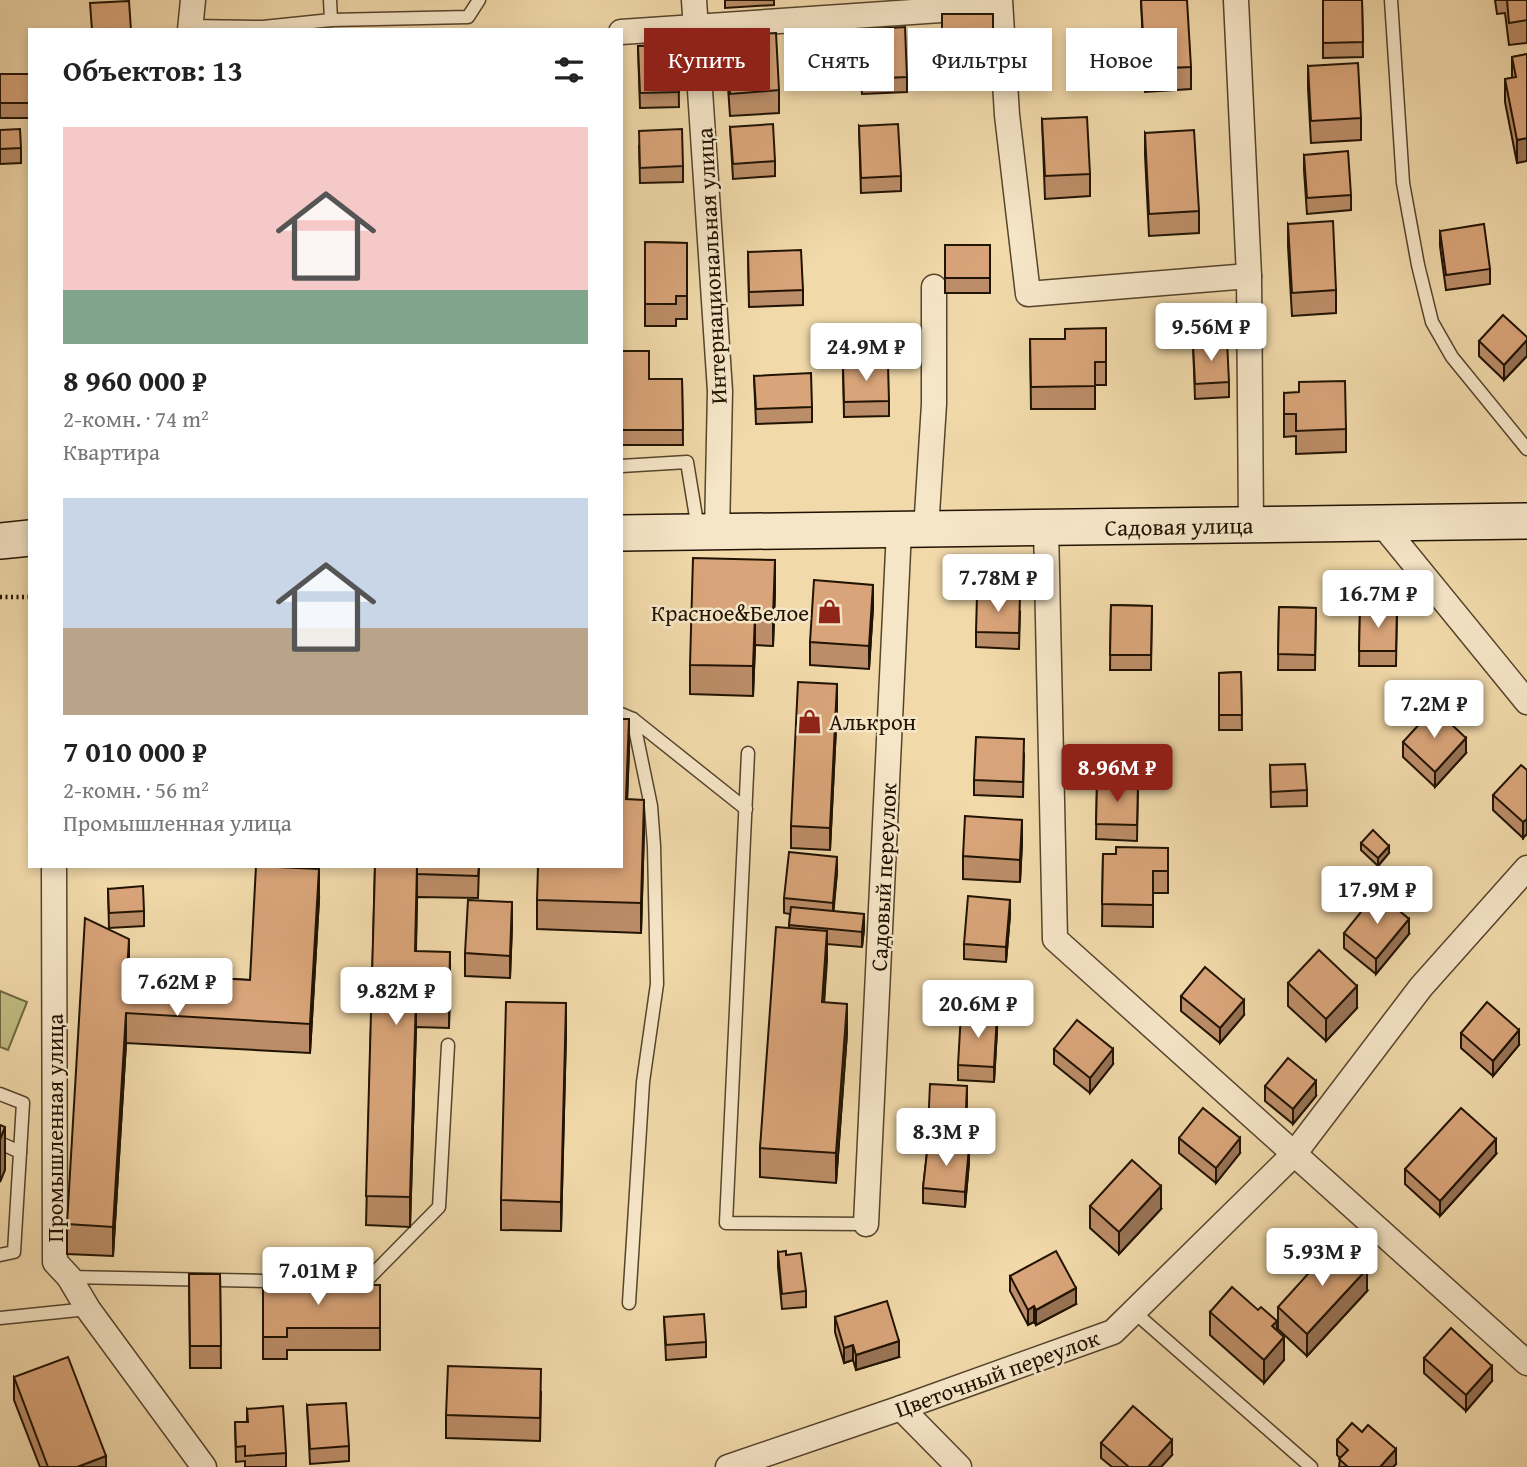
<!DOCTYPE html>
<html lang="ru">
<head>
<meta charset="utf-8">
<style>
	body { margin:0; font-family:"Gentium Book Plus",serif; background:#f2f2f2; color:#222; height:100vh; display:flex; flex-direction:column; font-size:26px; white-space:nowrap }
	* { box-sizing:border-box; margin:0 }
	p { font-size:23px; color:#767676 }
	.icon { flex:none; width:38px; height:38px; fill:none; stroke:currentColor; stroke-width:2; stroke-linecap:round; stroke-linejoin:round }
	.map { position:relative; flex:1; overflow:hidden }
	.drawer { position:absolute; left:28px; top:28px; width:595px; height:840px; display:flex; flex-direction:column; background:#fff; border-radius:0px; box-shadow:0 4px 10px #0003 }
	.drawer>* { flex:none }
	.hud { position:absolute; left:644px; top:28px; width:665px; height:63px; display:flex; gap:14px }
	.price { position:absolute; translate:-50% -60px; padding:0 16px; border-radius:7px; background:#fff; color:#222; font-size:23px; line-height:46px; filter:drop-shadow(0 2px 4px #0008) }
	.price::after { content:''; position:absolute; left:50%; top:42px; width:21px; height:16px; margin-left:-10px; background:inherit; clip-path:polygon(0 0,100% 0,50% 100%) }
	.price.on { background:#8f2418; color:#fff }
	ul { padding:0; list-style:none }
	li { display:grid; align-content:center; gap:14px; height:371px; padding:0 35px }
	li span { display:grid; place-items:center; height:217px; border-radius:0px; color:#555 }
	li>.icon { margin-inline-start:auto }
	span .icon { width:126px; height:126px; fill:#fffc; stroke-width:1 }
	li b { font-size:30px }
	h2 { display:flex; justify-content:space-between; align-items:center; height:84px; padding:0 35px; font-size:30px }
	.chip { padding:0 24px; border-radius:0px; background:#fff; box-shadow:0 4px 10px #0003; font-size:24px; line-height:63px }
	.chip.on { background:#8f2418; color:#fff }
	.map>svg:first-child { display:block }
	.green { fill:#c1bd84; stroke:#716843; stroke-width:2 }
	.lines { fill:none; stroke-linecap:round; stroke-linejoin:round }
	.lane-casing { stroke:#55442c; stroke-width:15 }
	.street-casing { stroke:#55442c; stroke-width:27 }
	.secondary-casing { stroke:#211302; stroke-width:38 }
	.path { stroke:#211302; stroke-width:4.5; stroke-dasharray:2 3.5; stroke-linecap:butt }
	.lane { stroke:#f6e6c8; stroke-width:12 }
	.street { stroke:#f6e6c8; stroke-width:24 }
	.secondary { stroke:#f6e6c8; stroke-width:35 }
	.wall { fill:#bb8d68; stroke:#211302; stroke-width:2 }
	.shaded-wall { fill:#987355; stroke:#211302; stroke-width:2 }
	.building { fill:#d9a479; stroke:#211302; stroke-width:2 }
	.labels { text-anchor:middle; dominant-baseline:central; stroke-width:5; stroke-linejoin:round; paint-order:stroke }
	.street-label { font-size:23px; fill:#211302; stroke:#f6e6c8 }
	.poi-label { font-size:23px; fill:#211302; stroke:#f6e6c8; text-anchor:end }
</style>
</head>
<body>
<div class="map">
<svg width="1527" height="1467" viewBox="0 0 1527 1467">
	<rect width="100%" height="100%" fill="#f1d9aa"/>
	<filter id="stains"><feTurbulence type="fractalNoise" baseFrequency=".00286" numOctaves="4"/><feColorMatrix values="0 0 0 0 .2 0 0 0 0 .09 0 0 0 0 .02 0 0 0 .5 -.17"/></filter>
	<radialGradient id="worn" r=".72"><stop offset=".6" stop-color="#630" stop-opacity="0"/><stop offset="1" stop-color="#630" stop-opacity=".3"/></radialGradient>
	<!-- green -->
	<path class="green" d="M0,991L27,1002L8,1050L0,1047Z"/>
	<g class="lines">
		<defs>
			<g id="lane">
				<path d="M330,0L331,20"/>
				<path d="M1391,0L1403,183L1418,265L1432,322L1452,357L1527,449"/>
				<path d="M190,26L263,27L331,20L468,17L479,0"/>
				<path d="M621,466L687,462L698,529"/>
				<path d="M621,714L633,719L746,809"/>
				<path d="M748,753L726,1223L866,1224"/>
				<path d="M0,1094L23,1103L14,1252L0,1255"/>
				<path d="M0,1143L20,1152"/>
				<path d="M69,1277L364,1283L439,1207L448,1045"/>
				<path d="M629,1303L643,1082L657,984L654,846L651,806L633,719"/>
				<path d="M1133,1311L1311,1467"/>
				<path d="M0,1318L88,1309"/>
			</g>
			<g id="street">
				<path d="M694,0L720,391L717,533"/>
				<path d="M1000,0L1007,115L1028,294L1249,276"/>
				<path d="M1236,0L1249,276L1251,525"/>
				<path d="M190,30L193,0"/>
				<path d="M621,32L1000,6"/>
				<path d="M1381,523L1527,702"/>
				<path d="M1046,528L1055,939L1527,1363"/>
				<path d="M926,530L934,404V287"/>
				<path d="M54,866L55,1262L69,1277L88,1309L204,1467"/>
				<path d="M866,1224L899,530"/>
				<path d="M901,1408L959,1467"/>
				<path d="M728,1467L901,1408L1113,1332L1294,1154L1421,987L1527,868"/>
			</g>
			<g id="secondary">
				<path d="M621,533L1527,521"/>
				<path d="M0,541L30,538"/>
			</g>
		</defs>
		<!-- lane casing -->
		<use href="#lane" class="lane-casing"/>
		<!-- street casing -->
		<use href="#street" class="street-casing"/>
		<!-- secondary casing -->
		<use href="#secondary" class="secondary-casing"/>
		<!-- path -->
		<path class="path" d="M0,597H30"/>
		<!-- lane -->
		<use href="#lane" class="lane"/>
		<!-- street -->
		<use href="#street" class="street"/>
		<!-- secondary -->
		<use href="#secondary" class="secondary"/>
	</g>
	<!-- wall -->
	<g class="wall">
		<path d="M725,0H774V5L725,8Z"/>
		<path d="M1141,0L1191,67V89L1145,92Z"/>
		<path d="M1323,0H1362L1363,57L1323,58Z"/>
		<path d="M1495,0H1527V43L1509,45L1505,13L1497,14Z"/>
		<rect x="942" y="14" width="51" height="54"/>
		<path d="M726,36L779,90V113L730,116L726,58Z"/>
		<path d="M860,42L907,77V92L862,94Z"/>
		<path d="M678,45L679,107L640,108L638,46Z"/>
		<path d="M1527,54L1517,163L1505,102V79L1512,78V57Z"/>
		<path d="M1308,66L1361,118V140L1311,143L1308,88Z"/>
		<rect x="0" y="74" width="30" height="44"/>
		<path d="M1042,119L1090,174V196L1045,199Z"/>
		<path d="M859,126L901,176V191L861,193Z"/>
		<path d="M730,127L775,161V176L733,179Z"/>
		<path d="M0,130L21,148V163L0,164Z"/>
		<path d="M1145,133L1199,211V233L1149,236L1145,155Z"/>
		<path d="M639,146L683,166V182L640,183Z"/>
		<path d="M1304,155L1351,195V210L1307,214L1304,170Z"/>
		<path d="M1288,224L1336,290V313L1292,316L1288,246Z"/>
		<path d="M1440,231L1490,269V284L1446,290L1440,246Z"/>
		<path d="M645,242L687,243V319H676V326H645Z"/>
		<rect x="945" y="245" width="45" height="48"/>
		<path d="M748,252L803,290V305L749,307Z"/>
		<path d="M1106,328V385H1095V409H1031L1030,339H1065Z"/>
		<path d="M1527,337V356L1504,380L1479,356V341Z"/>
		<path d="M1193,343L1229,382V397L1195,399Z"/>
		<path d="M621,351L649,379H682L683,445H621Z"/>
		<path d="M843,366L889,401V416L844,417Z"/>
		<path d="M754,376L812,407V422L756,424Z"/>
		<path d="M1284,393L1346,429V452L1296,454V436L1284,437Z"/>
		<path d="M775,590L773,646L755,645L753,696L690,694V665Z"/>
		<path d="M1111,605L1152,606L1151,670H1110Z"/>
		<path d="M873,607L869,669L810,665V642Z"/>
		<path d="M1279,607L1316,608L1315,670H1278Z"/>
		<path d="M1360,608H1397L1396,666H1359Z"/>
		<path d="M1020,612L1019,649L976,647V632Z"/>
		<path d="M1241,672L1242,730H1219V673Z"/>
		<path d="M837,707L830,850L791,848V826Z"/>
		<path d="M1403,742L1466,753L1435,787L1403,757Z"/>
		<path d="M629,749L627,799L644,829L641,933L537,929V900Z"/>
		<path d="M1024,754L1023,797L974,795V780Z"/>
		<path d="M1270,765L1307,790V806L1271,807Z"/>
		<path d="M1527,770L1523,838L1493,810V795Z"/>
		<path d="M1097,783L1138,784L1137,841L1096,839Z"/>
		<path d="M1022,842L1020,882L963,879V856Z"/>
		<path d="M1361,843L1389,853L1378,866L1361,850Z"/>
		<path d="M1168,848V893H1153V927L1102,926L1103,854H1116Z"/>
		<path d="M375,866H479L478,898L417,897L416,951L450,981L449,1028L416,1027L410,1227L366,1225Z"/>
		<path d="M837,872L833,911L864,929L862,947L827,944L824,1002L847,1033L836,1183L760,1177V1148L789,928L790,914L784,913V898Z"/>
		<path d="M108,889L144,911V926L109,928Z"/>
		<path d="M319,899L310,1053L126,1043L113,1256L67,1254V1224L129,973L250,980Z"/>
		<path d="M1010,915L1006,962L964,959V944Z"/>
		<path d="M512,925L510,978L465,976V953Z"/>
		<path d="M1344,933L1409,934L1376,974L1344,948Z"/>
		<path d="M1288,983L1357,1008L1326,1041L1288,1006Z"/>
		<path d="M1181,996L1244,1015L1220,1043L1181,1011Z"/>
		<path d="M997,1030L994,1082L958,1080V1065Z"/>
		<path d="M566,1033L561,1231L501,1230V1200Z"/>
		<path d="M1461,1033L1519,1045L1493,1076L1461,1048Z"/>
		<path d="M1054,1049L1113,1064L1090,1093L1054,1064Z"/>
		<path d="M1265,1086L1316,1096L1293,1124L1265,1101Z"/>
		<path d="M967,1101L965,1146L944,1145L969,1162L965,1207L923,1203V1188L928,1144V1129Z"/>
		<path d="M1179,1138L1240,1153L1216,1183L1179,1153Z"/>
		<path d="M1496,1154L1440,1216L1405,1184V1169Z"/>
		<path d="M1090,1206L1161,1209L1119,1254L1090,1228Z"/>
		<path d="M778,1252L806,1291V1307L782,1309L778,1267Z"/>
		<path d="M189,1274H220L221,1368H190Z"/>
		<path d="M263,1275L284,1285H380V1350H287V1359H263Z"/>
		<path d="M1010,1276L1076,1304L1036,1325L1034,1322L1028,1325L1010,1291Z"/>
		<path d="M1367,1291L1307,1356L1278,1329V1307Z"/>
		<path d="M1210,1312L1284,1360L1264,1383L1210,1335Z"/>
		<path d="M664,1317L706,1342V1357L666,1360Z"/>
		<path d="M835,1317L899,1357L856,1370L853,1360L844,1363L835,1332Z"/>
		<path d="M1424,1358L1492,1381L1466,1411L1424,1373Z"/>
		<path d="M14,1377L106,1467H40L14,1400Z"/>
		<path d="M541,1392L540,1441L446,1438V1415Z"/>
		<path d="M307,1405L349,1446V1461L310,1464Z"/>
		<path d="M247,1409L286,1453V1467H245V1461L236,1462L235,1422H247Z"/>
		<path d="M1337,1440L1396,1464L1393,1467H1339L1340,1458L1337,1455Z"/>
		<path d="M1101,1443L1172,1455L1161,1467H1112L1101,1458Z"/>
	</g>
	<!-- shaded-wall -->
	<g class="shaded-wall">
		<path d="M1527,138V161L1517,163V140Z"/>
		<path d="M1527,340V356L1504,380V365Z"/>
		<path d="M775,560V590L773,646V616Z"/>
		<path d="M873,585V607L869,669V646Z"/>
		<path d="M755,616V645L753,696V666Z"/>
		<path d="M837,684V707L830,850V828Z"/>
		<path d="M629,719V749L626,829V799Z"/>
		<path d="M1466,738V753L1435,787V772Z"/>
		<path d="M644,800V829L641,933V903Z"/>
		<path d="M1527,819V834L1523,838V822Z"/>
		<path d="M1022,820V842L1020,882V860Z"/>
		<path d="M1389,846V853L1378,866V858Z"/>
		<path d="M837,857V872L833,918V903Z"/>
		<path d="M319,869V899L310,1053V1024Z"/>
		<path d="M417,875V897L415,980V951Z"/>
		<path d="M1010,900V915L1006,962V947Z"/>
		<path d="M512,902V925L510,978V956Z"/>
		<path d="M864,914V929L862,947V932Z"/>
		<path d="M1409,919V934L1376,974V959Z"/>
		<path d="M827,931V961L822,1031V1002Z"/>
		<path d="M129,939V968L127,1003V973Z"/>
		<path d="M450,952V981L449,1028V999Z"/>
		<path d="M1357,986V1008L1326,1041V1019Z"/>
		<path d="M416,998V1027L410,1227V1197Z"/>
		<path d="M1244,1000V1015L1220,1043V1028Z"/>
		<path d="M566,1003V1033L561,1231V1202Z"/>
		<path d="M847,1004V1033L836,1183V1153Z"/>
		<path d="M126,1013V1043L113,1256V1227Z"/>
		<path d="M997,1015V1030L994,1082V1067Z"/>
		<path d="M1519,1030V1045L1493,1076V1061Z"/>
		<path d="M1113,1049V1064L1090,1093V1078Z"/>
		<path d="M1316,1081V1096L1293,1124V1109Z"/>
		<path d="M967,1086V1101L965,1146V1131Z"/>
		<path d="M5,1127V1170L0,1182V1139Z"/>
		<path d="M1240,1138V1153L1216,1183V1168Z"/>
		<path d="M1496,1139V1154L1440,1216V1201Z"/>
		<path d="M969,1147V1162L965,1207V1192Z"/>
		<path d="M1161,1186V1209L1119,1254V1232Z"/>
		<path d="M1367,1269V1291L1307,1356V1334Z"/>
		<path d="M1076,1288V1304L1036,1325V1310Z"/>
		<path d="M1034,1306V1322L1028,1325V1310Z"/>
		<path d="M1277,1321V1344L1272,1326Z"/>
		<path d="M1284,1337V1360L1264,1383V1360Z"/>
		<path d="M899,1341V1357L856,1370V1355Z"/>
		<path d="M853,1345V1360L844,1363V1348Z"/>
		<path d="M1492,1366V1381L1466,1411V1395Z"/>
		<path d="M1172,1440V1455L1161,1467H1148Z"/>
		<path d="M1396,1449V1464L1393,1467H1380Z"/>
		<path d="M106,1456V1467H77Z"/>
	</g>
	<!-- building -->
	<g class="building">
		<path d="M1141,0H1187L1191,67L1145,69Z"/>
		<path d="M1323,0H1362L1363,42L1323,43Z"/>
		<path d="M1507,0H1527V20L1509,23Z"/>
		<path d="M129,1L131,30H92L90,3Z"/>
		<rect x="942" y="14" width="51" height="39"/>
		<path d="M905,27L907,77L862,79L860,42L874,41L873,29Z"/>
		<path d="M776,33L779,90L730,94L726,36Z"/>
		<path d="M678,45L679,92L640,93L638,46Z"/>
		<path d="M1527,54V138L1517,140L1505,79L1516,77L1512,57Z"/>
		<path d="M1358,63L1361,118L1311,121L1308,66Z"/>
		<rect x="0" y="74" width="30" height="29"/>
		<path d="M1087,117L1090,174L1045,176L1042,119Z"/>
		<path d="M773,124L775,161L733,164L730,127Z"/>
		<path d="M898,124L901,176L861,178L859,126Z"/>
		<path d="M20,129L21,148L0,149V130Z"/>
		<path d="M682,129L683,166L640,168L639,131Z"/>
		<path d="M1194,130L1199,211L1149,214L1145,133Z"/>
		<path d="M1348,151L1351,195L1307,198L1304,155Z"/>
		<path d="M1333,221L1336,290L1292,293L1288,224Z"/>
		<path d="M1484,224L1490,269L1446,275L1440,231Z"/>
		<path d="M645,242L687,243V296H676V304H645Z"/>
		<rect x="945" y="245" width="45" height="33"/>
		<path d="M801,250L803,290L749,292L748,252Z"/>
		<path d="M1503,315L1527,337V340L1504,365L1479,341Z"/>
		<path d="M1106,328V362H1095V386L1031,387L1030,339H1065V329Z"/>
		<path d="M1227,341L1229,382L1195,384L1193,343Z"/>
		<path d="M621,351H649V379H682L683,430H621Z"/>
		<path d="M888,365L889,401L844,402L843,366Z"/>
		<path d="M811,373L812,407L756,409L754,376Z"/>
		<path d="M1345,381L1346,429L1296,431V414H1284V393L1299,392V382Z"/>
		<path d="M693,558L775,560L773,616H755L753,666L690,665Z"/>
		<path d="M814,580L873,585L869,646L810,642Z"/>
		<path d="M977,595L1020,596L1019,633L976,632Z"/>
		<path d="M1111,605L1152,606L1151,655H1110Z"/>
		<path d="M1279,607L1316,608L1315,655L1278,654Z"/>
		<path d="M1360,608H1397L1396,651H1359Z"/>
		<path d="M1241,672L1242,715H1219V673Z"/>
		<path d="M798,682L837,684L830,828L791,826Z"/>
		<path d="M1434,708L1466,738L1435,772L1403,742Z"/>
		<path d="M621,719H629L626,799L644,800L641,903L537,900L538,866H621Z"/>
		<path d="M976,737L1024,739L1023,782L974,780Z"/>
		<path d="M1305,764L1307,790L1271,792L1270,765Z"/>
		<path d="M1521,765L1527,770V819L1523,822L1493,795Z"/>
		<path d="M1097,783L1138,784L1137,825L1096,824Z"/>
		<path d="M965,816L1022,820L1020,860L963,856Z"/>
		<path d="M1373,830L1389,846L1378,858L1361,843Z"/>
		<path d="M1116,847L1168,848V871H1153V905L1102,904L1103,854H1116Z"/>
		<path d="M789,852L837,857L833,903L784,898Z"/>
		<path d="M256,866L319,869L310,1024L126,1013L113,1227L67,1224L85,918L129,939L127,973L250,980Z"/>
		<path d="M375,866H417L415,951L450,952L449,999L416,998L410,1197L366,1196Z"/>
		<path d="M417,866H479L478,876L417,874Z"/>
		<path d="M143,886L144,911L109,913L108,889Z"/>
		<path d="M1377,892L1409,919L1376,959L1344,933Z"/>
		<path d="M968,896L1010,900L1006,947L964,944Z"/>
		<path d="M468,900L512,902L510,956L465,953Z"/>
		<path d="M791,907L864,914L862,932L789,925Z"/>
		<path d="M776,927L827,931L822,1002L847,1004L836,1153L760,1148Z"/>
		<path d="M1319,950L1357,986L1326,1019L1288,983Z"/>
		<path d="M1205,967L1244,1000L1220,1028L1181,996Z"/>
		<path d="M506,1002L566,1003L561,1202L501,1200Z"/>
		<path d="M1487,1002L1519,1030L1493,1061L1461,1033Z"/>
		<path d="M961,1013L997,1015L994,1067L958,1065Z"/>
		<path d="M1077,1020L1113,1049L1090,1078L1054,1049Z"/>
		<path d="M1288,1058L1316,1081L1293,1109L1265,1086Z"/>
		<path d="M930,1084L967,1086L965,1131L928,1129Z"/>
		<path d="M1203,1108L1240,1138L1216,1168L1179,1138Z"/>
		<path d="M1461,1108L1496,1139L1440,1201L1405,1169Z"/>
		<path d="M0,1125L5,1127L0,1139Z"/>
		<path d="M928,1143L969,1147L965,1192L923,1188Z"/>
		<path d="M1132,1160L1161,1186L1119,1232L1090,1206Z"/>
		<path d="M1337,1242L1367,1269L1307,1334L1278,1307Z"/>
		<path d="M786,1251V1255L801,1253L806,1291L782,1294L778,1252Z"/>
		<path d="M1056,1251L1076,1288L1036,1310L1034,1306L1028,1310L1010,1276Z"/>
		<path d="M189,1274H220L221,1346H190Z"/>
		<path d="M263,1275H284V1285H380V1328H287V1337H263Z"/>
		<path d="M1232,1287L1258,1310L1261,1307L1277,1321L1272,1326L1284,1337L1264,1360L1210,1312Z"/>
		<path d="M887,1301L899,1341L856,1355L853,1345L844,1348L835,1317Z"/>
		<path d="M704,1314L706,1342L666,1345L664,1317Z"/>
		<path d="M1451,1328L1492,1366L1466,1395L1424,1358Z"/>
		<path d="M68,1357L106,1456L77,1467H48L14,1377Z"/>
		<path d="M448,1366L541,1369L540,1418L446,1415Z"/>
		<path d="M346,1403L349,1446L310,1449L307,1405Z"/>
		<path d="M283,1406L286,1453L245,1456V1446L236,1447L235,1422H248L247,1409Z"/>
		<path d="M1133,1406L1172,1440L1148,1467H1129L1101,1443Z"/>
		<path d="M1352,1423L1362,1432L1368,1425L1396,1449L1380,1467H1348L1339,1459L1348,1450L1337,1440Z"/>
	</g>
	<!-- icons -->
	<defs>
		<symbol id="shop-bare" viewBox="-9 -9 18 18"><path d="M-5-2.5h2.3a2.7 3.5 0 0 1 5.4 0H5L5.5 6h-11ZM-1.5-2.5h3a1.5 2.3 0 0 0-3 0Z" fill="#8f2418" stroke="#f6e6c8" stroke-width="2.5" paint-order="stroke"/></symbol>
	</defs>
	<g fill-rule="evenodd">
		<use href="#shop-bare" x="812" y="594" width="35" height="35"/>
		<use href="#shop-bare" x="792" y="704" width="35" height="35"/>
	</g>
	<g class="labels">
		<!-- street labels -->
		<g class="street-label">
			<text transform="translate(711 266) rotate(-93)">Интернациональная улица</text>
			<text transform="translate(1179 526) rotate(-1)">Садовая улица</text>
			<text transform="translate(883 877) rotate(-87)">Садовый переулок</text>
			<text transform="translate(54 1128) rotate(-90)">Промышленная улица</text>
			<text transform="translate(997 1373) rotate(-20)">Цветочный переулок</text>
		</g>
		<!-- poi labels -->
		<g class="poi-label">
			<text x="809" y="612">Красное&amp;Белое</text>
			<text x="829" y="721" text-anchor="start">Алькрон</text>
		</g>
	</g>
	<rect width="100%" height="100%" filter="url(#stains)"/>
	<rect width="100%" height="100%" fill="url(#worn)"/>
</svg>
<b class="price" style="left:1211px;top:363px">9.56M ₽</b>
<b class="price" style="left:866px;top:383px">24.9M ₽</b>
<b class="price" style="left:998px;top:614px">7.78M ₽</b>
<b class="price" style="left:1378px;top:630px">16.7M ₽</b>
<b class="price" style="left:1434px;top:740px">7.2M ₽</b>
<b class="price on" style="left:1117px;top:804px">8.96M ₽</b>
<b class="price" style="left:1377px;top:926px">17.9M ₽</b>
<b class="price" style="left:177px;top:1018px">7.62M ₽</b>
<b class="price" style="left:396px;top:1027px">9.82M ₽</b>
<b class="price" style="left:978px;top:1040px">20.6M ₽</b>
<b class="price" style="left:946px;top:1168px">8.3M ₽</b>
<b class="price" style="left:1322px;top:1288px">5.93M ₽</b>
<b class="price" style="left:318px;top:1307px">7.01M ₽</b>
<div class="hud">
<a class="chip on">Купить</a>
<a class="chip">Снять</a>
<a class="chip">Фильтры</a>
<a class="chip">Новое</a>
</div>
<section class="drawer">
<h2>Объектов: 13<svg class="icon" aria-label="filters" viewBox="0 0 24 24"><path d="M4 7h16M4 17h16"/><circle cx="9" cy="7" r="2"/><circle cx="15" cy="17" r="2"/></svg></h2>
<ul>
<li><span style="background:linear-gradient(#f6c9c9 75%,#7fa58c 0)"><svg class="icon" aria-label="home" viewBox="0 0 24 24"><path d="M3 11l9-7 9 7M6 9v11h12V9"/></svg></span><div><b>8 960 000 ₽</b><p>2-комн. · 74 m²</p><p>Квартира</p></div></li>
<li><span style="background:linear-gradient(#c9d6e8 60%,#b9a48a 0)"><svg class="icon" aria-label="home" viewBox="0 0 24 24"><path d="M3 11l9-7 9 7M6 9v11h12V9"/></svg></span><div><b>7 010 000 ₽</b><p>2-комн. · 56 m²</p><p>Промышленная улица</p></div></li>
</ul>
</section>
</div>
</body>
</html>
